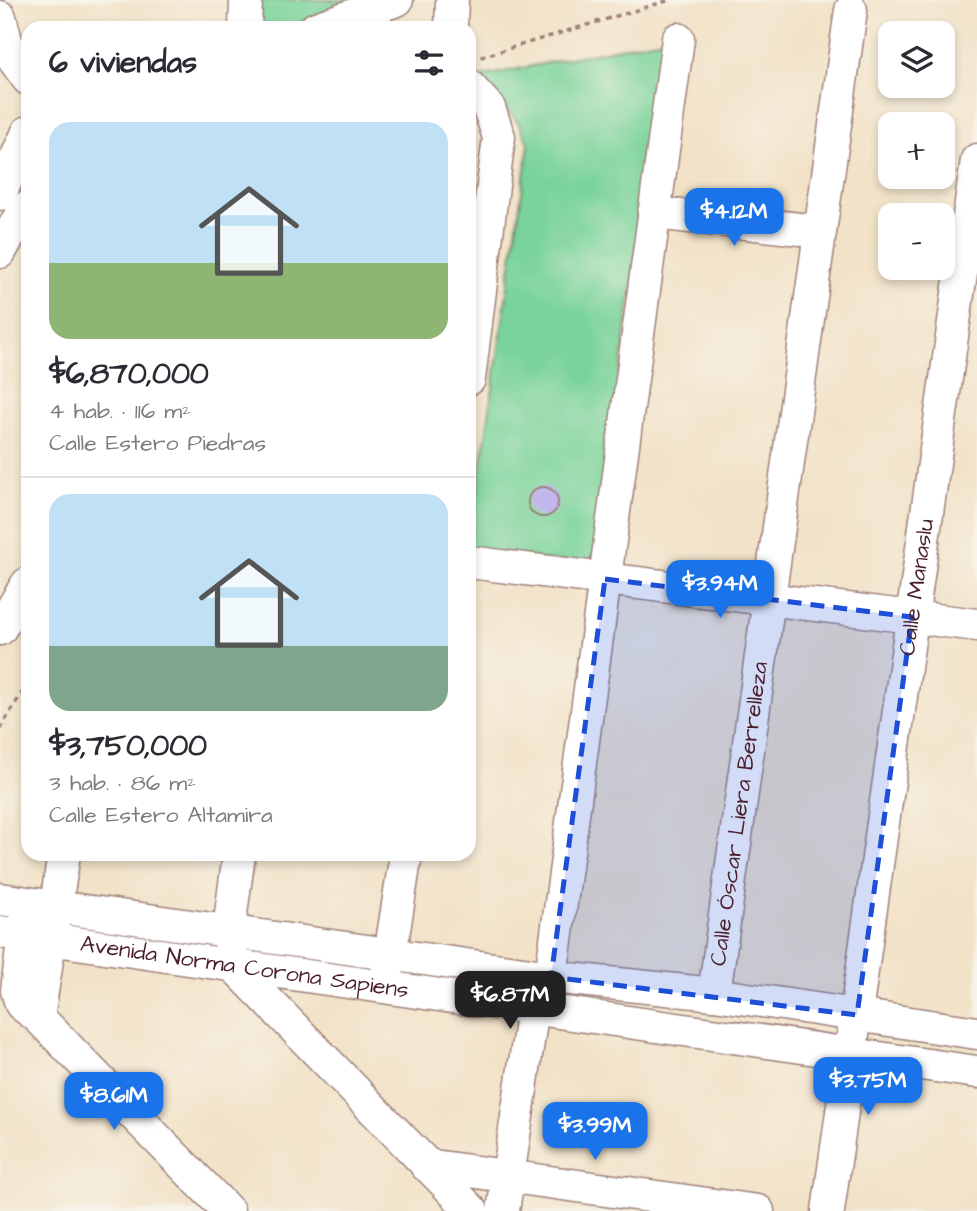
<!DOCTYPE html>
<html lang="es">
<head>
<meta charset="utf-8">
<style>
	body { margin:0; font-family:"Architects Daughter",sans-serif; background:#f2f2f3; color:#2b2b33; height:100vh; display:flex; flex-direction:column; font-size:26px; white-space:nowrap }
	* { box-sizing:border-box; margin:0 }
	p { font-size:23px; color:#7c7c81 }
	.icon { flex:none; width:38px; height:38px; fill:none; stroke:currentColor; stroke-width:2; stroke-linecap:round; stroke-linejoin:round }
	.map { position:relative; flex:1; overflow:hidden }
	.side { position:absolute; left:21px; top:21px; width:455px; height:840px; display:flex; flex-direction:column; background:#fff; border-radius:21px; box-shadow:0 4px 10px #0003 }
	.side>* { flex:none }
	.fabs { position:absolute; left:878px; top:21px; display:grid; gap:14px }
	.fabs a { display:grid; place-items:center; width:77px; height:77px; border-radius:14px; background:#fff; box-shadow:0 4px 10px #0003; font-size:35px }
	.price { position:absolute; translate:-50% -60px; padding:0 16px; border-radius:14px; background:#1a73e8; color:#fff; font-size:23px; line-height:46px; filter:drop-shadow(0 2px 4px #0008) }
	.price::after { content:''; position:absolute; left:50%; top:42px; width:21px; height:16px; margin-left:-10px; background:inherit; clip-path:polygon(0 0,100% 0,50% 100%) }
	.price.selected { background:#222; color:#fff }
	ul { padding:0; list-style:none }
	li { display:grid; align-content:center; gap:14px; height:371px; padding:0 28px }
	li+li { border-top:2px solid #e1e1e2 }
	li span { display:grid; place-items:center; height:217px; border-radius:21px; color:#555 }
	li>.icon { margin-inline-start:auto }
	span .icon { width:126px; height:126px; fill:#fffc; stroke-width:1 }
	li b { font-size:30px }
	h2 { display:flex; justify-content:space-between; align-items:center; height:84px; padding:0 28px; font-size:30px }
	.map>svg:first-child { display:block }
	.green { fill:#79d39a; stroke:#627962; stroke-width:2 }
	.building { fill:#afa2ee }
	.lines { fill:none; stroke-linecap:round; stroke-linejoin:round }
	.minor-casing { stroke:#9e8079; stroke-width:35 }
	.path { stroke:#9e8079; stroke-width:3.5; stroke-dasharray:5 5; stroke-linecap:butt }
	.minor { stroke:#fff; stroke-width:32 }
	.marked { fill:#1d4ed8; fill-opacity:0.2; stroke:#1d4ed8; stroke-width:5; stroke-dasharray:14 9; stroke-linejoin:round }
	.labels { text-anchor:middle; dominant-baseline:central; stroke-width:5; stroke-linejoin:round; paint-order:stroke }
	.street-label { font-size:23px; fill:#4a1f2b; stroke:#f7f3e8 }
</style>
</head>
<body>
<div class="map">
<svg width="977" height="1211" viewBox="0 0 977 1211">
	<rect width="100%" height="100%" fill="#f7f3e8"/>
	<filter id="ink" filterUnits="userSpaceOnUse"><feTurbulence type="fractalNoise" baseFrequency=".0143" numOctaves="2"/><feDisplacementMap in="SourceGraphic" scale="14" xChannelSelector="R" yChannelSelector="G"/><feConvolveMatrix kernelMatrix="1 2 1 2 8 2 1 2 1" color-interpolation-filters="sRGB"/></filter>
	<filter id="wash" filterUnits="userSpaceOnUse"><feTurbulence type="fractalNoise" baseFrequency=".00686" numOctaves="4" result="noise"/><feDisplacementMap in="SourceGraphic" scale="28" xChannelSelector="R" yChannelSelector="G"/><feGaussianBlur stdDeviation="1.57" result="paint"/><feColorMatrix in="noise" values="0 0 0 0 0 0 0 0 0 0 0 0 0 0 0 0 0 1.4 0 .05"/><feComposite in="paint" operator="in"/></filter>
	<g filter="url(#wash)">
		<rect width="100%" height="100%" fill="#f2e2c7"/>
		<!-- green -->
		<g class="green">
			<path d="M245,0H367L283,28H244Z"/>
			<path d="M666,38L594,566L469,550L529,144L518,122L480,77Z"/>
		</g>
		<g id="blocks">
			<!-- building -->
			<circle class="building" cx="543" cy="502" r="15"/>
		</g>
	</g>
	<g filter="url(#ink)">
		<use href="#blocks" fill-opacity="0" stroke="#9e8079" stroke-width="2"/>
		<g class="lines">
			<defs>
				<g id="minor">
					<path d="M0,17L9,53L28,79"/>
					<path d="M245,28L246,0"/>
					<path d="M316,28L397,0"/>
					<path d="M451,28L452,0"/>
					<path d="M469,86L489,108L499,137L469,379"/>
					<path d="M0,194L28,132"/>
					<path d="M654,213L818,231"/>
					<path d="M0,252L24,209"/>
					<path d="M469,562L977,625"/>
					<path d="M0,629L27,584"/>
					<path d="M239,854L229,929L233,965L472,1211"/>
					<path d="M0,899L551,977L714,994L977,1033"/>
					<path d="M26,915L17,990L21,1004L38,1017L228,1211"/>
					<path id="s1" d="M0,932L977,1072"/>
					<path d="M387,974L406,854"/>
					<path id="s2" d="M714,994L851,10"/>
					<path d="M38,1017L64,854"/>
					<path d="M426,1165L758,1211"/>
					<path d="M503,1211L533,1008L551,977L678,39"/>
					<path id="s3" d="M828,1211L977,160"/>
				</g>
			</defs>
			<!-- minor casing -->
			<use href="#minor" class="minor-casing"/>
			<!-- path -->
			<g class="path">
				<path d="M471,60L670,0"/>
				<path d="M0,729L28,683"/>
			</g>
			<!-- minor -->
			<use href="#minor" class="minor"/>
		</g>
	</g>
	<!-- marked area -->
	<path class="marked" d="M605,579L912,617L857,1015L551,977Z"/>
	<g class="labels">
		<!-- street labels -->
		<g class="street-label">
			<text stroke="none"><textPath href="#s3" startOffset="630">Calle Manaslu</textPath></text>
			<text stroke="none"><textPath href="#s2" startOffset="182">Calle Óscar Liera Berrelleza</textPath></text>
			<text stroke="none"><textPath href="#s1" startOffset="247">Avenida Norma Corona Sapiens</textPath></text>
		</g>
	</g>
</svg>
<div class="fabs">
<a><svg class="icon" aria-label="layers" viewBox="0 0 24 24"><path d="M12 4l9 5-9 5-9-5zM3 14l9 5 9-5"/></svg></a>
<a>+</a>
<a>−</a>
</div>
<b class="price" style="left:734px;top:248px">$4.12M</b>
<b class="price" style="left:720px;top:620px">$3.94M</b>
<b class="price selected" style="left:510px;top:1031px">$6.87M</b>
<b class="price" style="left:868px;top:1117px">$3.75M</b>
<b class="price" style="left:114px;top:1132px">$8.61M</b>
<b class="price" style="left:595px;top:1162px">$3.99M</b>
<section class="side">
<h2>6 viviendas<svg class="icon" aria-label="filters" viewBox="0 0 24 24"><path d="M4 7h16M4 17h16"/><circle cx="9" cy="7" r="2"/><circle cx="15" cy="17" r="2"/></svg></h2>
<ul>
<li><span style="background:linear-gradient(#bfe0f5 65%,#8fb573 0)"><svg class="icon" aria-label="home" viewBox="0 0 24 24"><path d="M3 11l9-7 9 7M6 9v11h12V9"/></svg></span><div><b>$6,870,000</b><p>4 hab. · 116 m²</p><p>Calle Estero Piedras</p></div></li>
<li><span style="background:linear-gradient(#bfe0f5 70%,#7fa58c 0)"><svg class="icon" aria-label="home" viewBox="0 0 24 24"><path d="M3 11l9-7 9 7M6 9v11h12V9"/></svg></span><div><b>$3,750,000</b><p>3 hab. · 86 m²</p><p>Calle Estero Altamira</p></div></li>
</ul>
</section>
</div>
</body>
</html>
